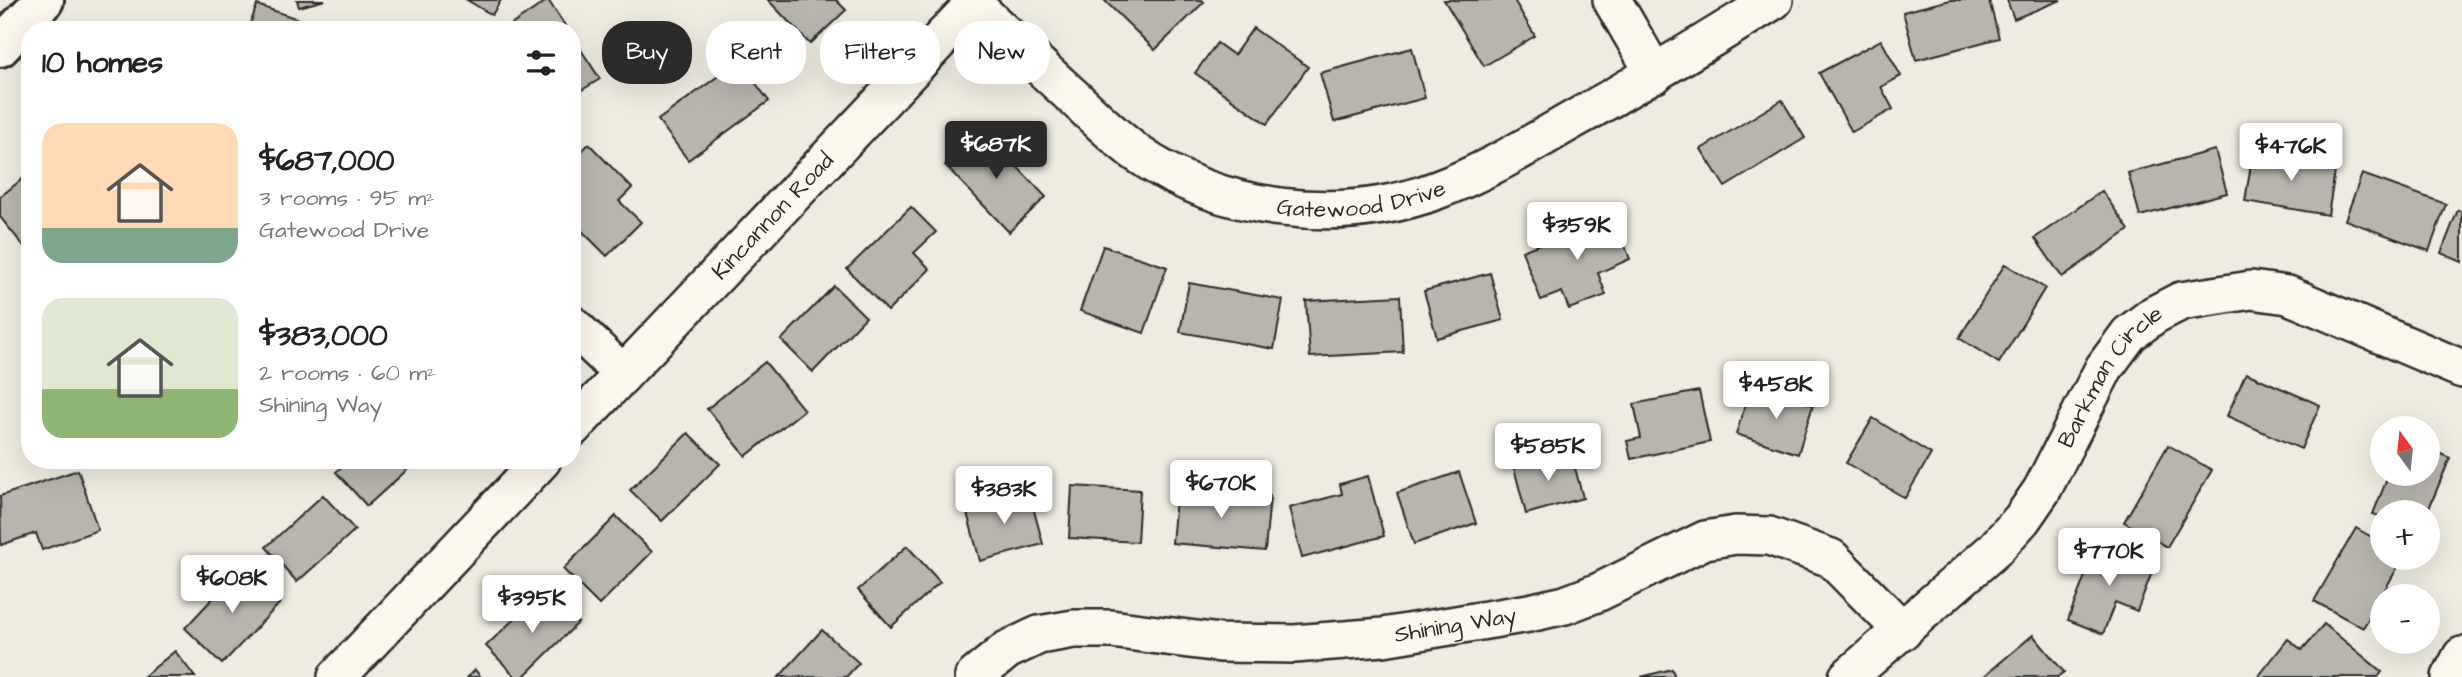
<!DOCTYPE html>
<html lang="en">
<head>
<meta charset="utf-8">
<style>
	body { margin:0; font-family:"Architects Daughter",sans-serif; background:#f6f6f6; color:#222; height:100vh; display:flex; flex-direction:column; font-size:26px; white-space:nowrap }
	* { box-sizing:border-box; margin:0 }
	p { font-size:23px; color:#767676 }
	.icon { flex:none; width:38px; height:38px; fill:none; stroke:currentColor; stroke-width:2; stroke-linecap:round; stroke-linejoin:round }
	.map { position:relative; flex:1; overflow:hidden }
	.sheet { position:absolute; left:21px; top:21px; width:560px; height:448px; display:flex; flex-direction:column; background:#fff; border-radius:28px; box-shadow:0 7px 28px #0002 }
	.sheet>* { flex:none }
	.top-card { position:absolute; left:602px; top:21px; width:665px; height:63px; display:flex; gap:14px }
	.needle { width:46px; rotate:345deg }
	.controls { position:absolute; left:2370px; top:416px; display:grid; gap:14px }
	.controls a { display:grid; place-items:center; width:70px; height:70px; border-radius:50%; background:#fff; box-shadow:0 7px 28px #0002; font-size:35px }
	.price { position:absolute; translate:-50% -60px; padding:0 16px; border-radius:7px; background:#fff; color:#222; font-size:23px; line-height:46px; filter:drop-shadow(0 2px 4px #0008) }
	.price::after { content:''; position:absolute; left:50%; top:42px; width:21px; height:16px; margin-left:-10px; background:inherit; clip-path:polygon(0 0,100% 0,50% 100%) }
	.price.current { background:#2b2b2b; color:#fff }
	ul { padding:0; list-style:none }
	li { display:flex; align-items:center; gap:21px; height:175px; padding:0 21px }
	li span { display:grid; place-items:center; flex:none; width:196px; height:140px; border-radius:21px; color:#555 }
	li>.icon { margin-inline-start:auto }
	span .icon { width:84px; height:84px; fill:#fffc; stroke-width:1 }
	li b { font-size:30px }
	h2 { display:flex; justify-content:space-between; align-items:center; height:84px; padding:0 21px; font-size:30px }
	.chip { padding:0 24px; border-radius:28px; background:#fff; box-shadow:0 7px 28px #0002; font-size:24px; line-height:63px }
	.chip.current { background:#2b2b2b; color:#fff }
	.map>svg:first-child { display:block }
	.building { fill:#b8b5ae; stroke:#2b2b2b; stroke-width:2 }
	.lines { fill:none; stroke-linecap:round; stroke-linejoin:round }
	.street-casing { stroke:#2b2b2b; stroke-width:42 }
	.secondary-casing { stroke:#2b2b2b; stroke-width:44 }
	.street { stroke:#fbf7ec; stroke-width:37 }
	.secondary { stroke:#fbf7ec; stroke-width:38 }
	.labels { text-anchor:middle; dominant-baseline:central; stroke-width:7; stroke-linejoin:round; paint-order:stroke }
	.street-label { font-size:23px; fill:#2b2b2b; stroke:#fbf7ec }
</style>
</head>
<body>
<div class="map">
<svg width="2462" height="677" viewBox="0 0 2462 677">
	<rect width="100%" height="100%" fill="#eeebe0"/>
	<filter id="ink" filterUnits="userSpaceOnUse"><feTurbulence type="fractalNoise" baseFrequency=".0143" numOctaves="2"/><feDisplacementMap in="SourceGraphic" scale="14" xChannelSelector="R" yChannelSelector="G"/><feConvolveMatrix kernelMatrix="1 2 1 2 8 2 1 2 1" color-interpolation-filters="sRGB"/></filter>
	<g filter="url(#ink)">
		<!-- building -->
		<g class="building">
			<path d="M297,0H325L299,7Z"/>
			<path d="M467,0H501L492,15Z"/>
			<path d="M548,0L568,30H510L508,27Z"/>
			<path d="M768,0H836L846,10L810,44Z"/>
			<path d="M1104,0H1202L1204,2L1155,50Z"/>
			<path d="M1444,0H1514L1535,36L1484,66Z"/>
			<path d="M1950,0H1989L1999,38L1916,60L1903,12Z"/>
			<path d="M2007,0H2061L2014,19Z"/>
			<path d="M257,5L301,20L297,30H248Z"/>
			<path d="M1253,28L1308,67L1267,124L1195,73L1217,43L1234,55Z"/>
			<path d="M572,36L600,79L572,96Z"/>
			<path d="M1881,40L1901,76L1881,87L1893,109L1852,132L1819,73Z"/>
			<path d="M1412,48L1425,98L1334,122L1320,73Z"/>
			<path d="M739,61L769,101L688,160L658,120Z"/>
			<path d="M1782,100L1805,138L1725,187L1701,149Z"/>
			<path d="M982,130L1046,197L1009,232L945,165Z"/>
			<path d="M589,144L632,188L619,201L641,222L607,256L572,221V160Z"/>
			<path d="M2215,150L2227,193L2140,216L2128,173Z"/>
			<path d="M2253,152L2336,165L2328,215L2245,201Z"/>
			<path d="M2362,174L2446,204L2429,251L2345,220Z"/>
			<path d="M27,175L30,178V254L0,217V197Z"/>
			<path d="M2102,191L2129,230L2062,277L2035,238Z"/>
			<path d="M911,207L936,232L914,253L930,269L888,311L847,269Z"/>
			<path d="M2458,210L2462,212V262L2441,253Z"/>
			<path d="M1613,215L1630,259L1598,273L1606,295L1569,309L1562,292L1541,300L1522,251Z"/>
			<path d="M1103,246L1167,267L1144,333L1080,311Z"/>
			<path d="M2005,264L2045,288L1999,363L1959,338Z"/>
			<path d="M1490,273L1503,320L1437,338L1424,291Z"/>
			<path d="M1189,283L1283,300L1274,349L1180,332Z"/>
			<path d="M834,286L866,317L813,372L781,340Z"/>
			<path d="M1400,296L1403,352L1310,357L1306,301Z"/>
			<path d="M765,362L804,410L746,456L707,409Z"/>
			<path d="M2246,373L2320,405L2301,449L2227,416Z"/>
			<path d="M1699,391L1710,442L1631,459L1627,441L1641,438L1634,404Z"/>
			<path d="M1772,392L1813,405L1798,454L1736,434L1749,394L1769,401Z"/>
			<path d="M1873,418L1931,454L1905,498L1846,463Z"/>
			<path d="M688,433L720,464L662,521L630,490Z"/>
			<path d="M2168,445L2212,470L2167,547L2124,522Z"/>
			<path d="M2427,448L2450,458L2427,513H2382V517L2373,514L2389,474H2427Z"/>
			<path d="M1571,453L1583,498L1526,514L1514,468Z"/>
			<path d="M349,460H418L367,506L336,472Z"/>
			<path d="M78,470L98,530L42,550L36,533L1,545L0,496Z"/>
			<path d="M1459,472L1476,523L1414,544L1397,493Z"/>
			<path d="M1368,476L1384,536L1302,558L1289,508L1342,494L1340,484Z"/>
			<path d="M1072,486L1140,490L1137,542L1069,538Z"/>
			<path d="M1177,488L1270,496L1265,551L1172,543Z"/>
			<path d="M1029,492L1043,544L980,561L966,509Z"/>
			<path d="M323,495L355,530L297,582L266,547Z"/>
			<path d="M616,516L652,552L599,605L563,569Z"/>
			<path d="M2356,528L2382,543V558H2403L2363,628L2314,601Z"/>
			<path d="M2097,545L2154,567L2137,611L2115,602L2103,634L2068,620Z"/>
			<path d="M907,546L940,582L891,627L858,590Z"/>
			<path d="M242,567L280,603L222,664L185,628Z"/>
			<path d="M544,590L578,623L523,677H516L486,646Z"/>
			<path d="M2324,624L2382,672L2378,677H2258L2288,639L2302,650Z"/>
			<path d="M822,630L859,663L846,677H779Z"/>
			<path d="M2033,635L2064,672L2057,677H1983Z"/>
			<path d="M175,651L195,677H143Z"/>
			<path d="M1672,669L1675,677H1641Z"/>
			<path d="M475,670L481,677H467Z"/>
		</g>
		<g class="lines">
			<defs>
				<g id="street">
					<path id="s1" d="M969,0C1003,32 1036,63 1070,94C1092,114 1113,136 1138,154C1221,212 1342,226 1437,190C1487,172 1532,143 1578,117C1645,80 1709,40 1774,0"/>
					<path d="M1612,0L1655,74"/>
					<path d="M572,325L623,374"/>
					<path id="s2" d="M572,428L974,4"/>
					<path d="M337,677L542,460"/>
					<path id="s3" d="M974,677L1007,650L1039,635L1074,629H1111L1220,643L1294,644L1383,637L1529,613L1565,605L1599,592L1705,540L1736,535L1769,536L1831,558L1903,631"/>
					<path id="s4" d="M1848,677L1994,550L2022,519L2042,490L2104,368L2129,334L2154,315L2181,301L2251,290L2288,295L2462,369"/>
					<path d="M2451,677L2462,656"/>
				</g>
				<path id="secondary" d="M0,47L44,0"/>
			</defs>
			<!-- street casing -->
			<use href="#street" class="street-casing"/>
			<!-- secondary casing -->
			<use href="#secondary" class="secondary-casing"/>
			<!-- street -->
			<use href="#street" class="street"/>
			<!-- secondary -->
			<use href="#secondary" class="secondary"/>
		</g>
	</g>
	<g class="labels">
		<!-- street labels -->
		<g class="street-label">
			<text stroke="none"><textPath href="#s1" startOffset="464">Gatewood Drive</textPath></text>
			<text stroke="none"><textPath href="#s2" startOffset="292">Kincannon Road</textPath></text>
			<text stroke="none"><textPath href="#s4" startOffset="404">Barkman Circle</textPath></text>
			<text stroke="none"><textPath href="#s3" startOffset="497">Shining Way</textPath></text>
		</g>
	</g>
</svg>
<div class="controls">
<a><svg class="needle" viewBox="-14 -14 28 28"><path d="M0-13l5 13h-10z" fill="#e53935"/><path d="M0 13l5-13h-10z" fill="#767676"/></svg></a>
<a>+</a>
<a>−</a>
</div>
<b class="price current" style="left:996px;top:181px">$687K</b>
<b class="price" style="left:2291px;top:183px">$476K</b>
<b class="price" style="left:1577px;top:262px">$359K</b>
<b class="price" style="left:1776px;top:421px">$458K</b>
<b class="price" style="left:1548px;top:483px">$585K</b>
<b class="price" style="left:1221px;top:520px">$670K</b>
<b class="price" style="left:1004px;top:526px">$383K</b>
<b class="price" style="left:2109px;top:588px">$770K</b>
<b class="price" style="left:232px;top:615px">$608K</b>
<b class="price" style="left:532px;top:635px">$395K</b>
<div class="top-card">
<a class="chip current">Buy</a>
<a class="chip">Rent</a>
<a class="chip">Filters</a>
<a class="chip">New</a>
</div>
<section class="sheet">
<h2>10 homes<svg class="icon" aria-label="filters" viewBox="0 0 24 24"><path d="M4 7h16M4 17h16"/><circle cx="9" cy="7" r="2"/><circle cx="15" cy="17" r="2"/></svg></h2>
<ul>
<li><span style="background:linear-gradient(#ffd9b3 75%,#7fa58c 0)"><svg class="icon" aria-label="home" viewBox="0 0 24 24"><path d="M3 11l9-7 9 7M6 9v11h12V9"/></svg></span><div><b>$687,000</b><p>3 rooms · 95 m²</p><p>Gatewood Drive</p></div></li>
<li><span style="background:linear-gradient(#dfe7d0 65%,#8fb573 0)"><svg class="icon" aria-label="home" viewBox="0 0 24 24"><path d="M3 11l9-7 9 7M6 9v11h12V9"/></svg></span><div><b>$383,000</b><p>2 rooms · 60 m²</p><p>Shining Way</p></div></li>
</ul>
</section>
</div>
</body>
</html>
